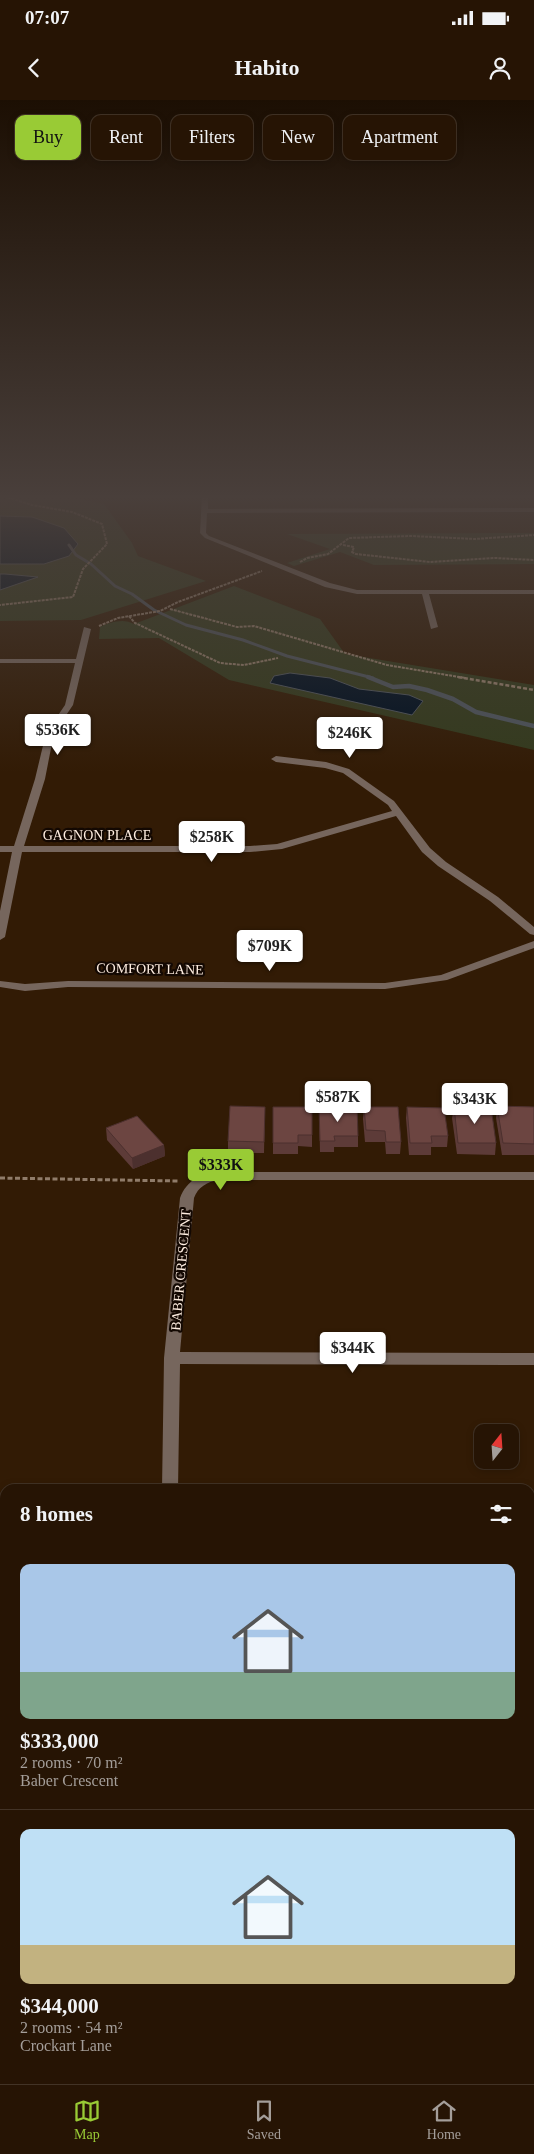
<!DOCTYPE html>
<html lang="en">
<head>
<meta charset="utf-8">
<style>
	body { margin:0; font-family:Georgia,serif; background:#322113; color:#f1f3f6; height:100vh; display:flex; flex-direction:column; font-size:19px; white-space:nowrap }
	* { box-sizing:border-box; margin:0 }
	p { font-size:16px; color:#a49e9a }
	.icon { flex:none; width:28px; height:28px; fill:none; stroke:currentColor; stroke-width:2; stroke-linecap:round; stroke-linejoin:round }
	.map { position:relative; flex:1; overflow:hidden }
	.drawer { position:absolute; left:0px; top:1384px; width:535px; height:601px; display:flex; flex-direction:column; background:#261404; border-radius:15px 15px 0 0; box-shadow:0 2px 8px #0003,0 0 0 1px #423326 }
	.drawer>* { flex:none }
	.banner { position:absolute; left:15px; top:15px; width:505px; height:45px; display:flex; gap:10px }
	.needle { width:32px; rotate:17deg }
	.tools { position:absolute; left:474px; top:1324px; display:grid; gap:10px }
	.tools a { display:grid; place-items:center; width:45px; height:45px; border-radius:10px; background:#261404; box-shadow:0 2px 8px #0003,0 0 0 1px #423326; font-size:25px }
	.price { position:absolute; translate:-50% -42px; padding:0 11px; border-radius:5px; background:#fff; color:#222; font-size:16px; line-height:32px; filter:drop-shadow(0 1px 2px #0008) }
	.price::after { content:''; position:absolute; left:50%; top:30px; width:15px; height:11px; margin-left:-8px; background:inherit; clip-path:polygon(0 0,100% 0,50% 100%) }
	.price.selected { background:#99cb35; color:#111 }
	ul { padding:0; list-style:none }
	li { display:grid; align-content:center; gap:10px; height:265px; padding:0 20px }
	li+li { border-top:1px solid #423326 }
	li span { display:grid; place-items:center; height:155px; border-radius:10px; color:#555 }
	li>.icon { margin-inline-start:auto }
	span .icon { width:90px; height:90px; fill:#fffc; stroke-width:1 }
	li b { font-size:21px }
	h2 { display:flex; justify-content:space-between; align-items:center; height:60px; padding:0 20px; font-size:21px }
	.chip { padding:0 18px; border-radius:10px; background:#261404; box-shadow:0 2px 8px #0003,0 0 0 1px #423326; font-size:18px; line-height:45px }
	.chip.selected { background:#99cb35; color:#111 }
	.status { display:flex; justify-content:space-between; align-items:center; height:35px; padding:0 25px; background:#261404; direction:ltr }
	.status svg { height:14px; fill:currentColor }
	header { display:flex; justify-content:space-between; align-items:center; height:65px; padding:0 20px; background:#261404; font-size:22px; font-weight:700 }
	.tabs { display:flex; justify-content:space-around; align-items:center; height:70px; border-top:1px solid #423326; background:#261404; font-size:14px; color:#a49e9a }
	.tabs a { display:grid; justify-items:center; gap:2px }
	.tabs .selected { color:#99cb35 }
	.map>svg:first-child { display:block }
	.green { fill:#333a1d }
	.water { fill:#001021; stroke:#4c535b }
	.lines { fill:none; stroke-linecap:round; stroke-linejoin:round }
	.stream-far1 { stroke:#4c535b; stroke-width:3 }
	.stream { stroke:#4c535b; stroke-width:4.5 }
	.path-far3 { stroke:#907c6a; stroke-width:2; stroke-dasharray:3 1; stroke-linecap:butt }
	.path-far2 { stroke:#907c6a; stroke-width:2.5; stroke-dasharray:4 2; stroke-linecap:butt }
	.path-far1 { stroke:#907c6a; stroke-width:3; stroke-dasharray:5 2.5; stroke-linecap:butt }
	.path { stroke:#907c6a; stroke-width:5; stroke-dasharray:8 4; stroke-linecap:butt }
	.minor { fill:#76665d; fill-rule:evenodd }
	.wall { fill:#5d3b38 }
	.shaded-wall { fill:#4c302e }
	.building { fill:#6c4541; stroke:#4c302e }
	.labels { text-anchor:middle; dominant-baseline:central; stroke-width:4.5; stroke-linejoin:round; paint-order:stroke }
	.street-label { font-size:14px; fill:#ffeee1; stroke:#130802 }
</style>
</head>
<body>
<div class="status"><b>07:07</b><svg viewBox="0 0 49 12"><path d="M0 12V9h3v3zM5 12V6h3v6zM10 12V3h3v9zM15 12V0h3v12zM26 1h20v11H26zM47 4h2v5h-2z"/></svg></div>
<header><svg class="icon" aria-label="back" viewBox="0 0 24 24"><path d="M15 5l-7 7 7 7"/></svg>Habito<svg class="icon" aria-label="person" viewBox="0 0 24 24"><circle cx="12" cy="8" r="4"/><path d="M4 21q1-7 8-7t8 7"/></svg></header>
<div class="map">
<svg width="534" height="1984" viewBox="0 0 534 1984">
	<rect width="100%" height="100%" fill="#321b05"/>
	<!-- green -->
	<g class="green">
		<path d="M0,395H63L104,404L132,443L138,456L206,481L81,520L0,521Z"/>
		<path d="M534,433V464L374,465L340,452L294,466L287,463L330,449L287,434Z"/>
		<path d="M234,486L320,519L345,554L534,585V650L229,580L159,538L99,539L100,527C110,522 124,518 134,524Z"/>
		<path d="M0,1513L5,1514V1980H121V1984H0Z"/>
	</g>
	<!-- water -->
	<g class="water">
		<path d="M0,416L32,417L64,428L78,444L69,456L44,464H0Z"/>
		<path d="M0,474H5L38,477L0,490Z"/>
		<path d="M290,573L330,578L359,589L409,595L423,601L412,615L270,583L274,576Z"/>
	</g>
	<g class="lines">
		<!-- stream-far1 -->
		<path class="stream-far1" d="M69,445L76,455L91,464L115,486L132,494L154,510L186,525L243,540L287,556L373,578"/>
		<!-- stream -->
		<path class="stream" d="M368,577L393,587L409,586L427,590L453,599L476,612L534,626"/>
		<!-- path-far3 -->
		<g class="path-far3">
			<path d="M0,395L32,405L72,412L102,424L107,444L83,469L73,497L0,505"/>
			<path d="M343,445L354,447L352,452L356,454L430,462L495,458L534,460"/>
			<path d="M300,462L307,458L328,454L349,438L411,436L475,439L534,435"/>
			<path d="M170,509L237,527L254,526L387,565L465,578"/>
			<path d="M129,516L135,523L220,563L244,565L278,558"/>
			<path d="M99,526L118,518L160,511L178,502L262,471"/>
		</g>
		<!-- path-far2 -->
		<path class="path-far2" d="M458,577L534,590"/>
		<!-- path-far1 -->
		<path class="path-far1" d="M0,1078L179,1081"/>
		<!-- path -->
		<g class="path">
			<path d="M0,1663L5,1659"/>
			<path d="M68,1984L69,1980"/>
		</g>
		<!-- minor -->
		<g class="minor">
			<path d="M202,395H208V409L534,408V412L207,413L206,433L209,436L330,483L357,490H534V494H429L438,527L431,529L422,494H357L325,487L205,438L200,433Z"/>
			<path d="M84,527L91,529L73,605L54,633L45,679L24,746H250L277,744L392,711L388,705L343,673L325,668L276,662L271,659L276,656L326,662L349,669L394,701L430,748L446,762L498,797L534,827V835L530,834L490,801L438,766L422,752L396,716L282,749L250,752H22L5,837L0,840V811L12,752H0V746H14L35,679L46,633L65,605L75,563H0V559H76Z"/>
			<path d="M534,841V848L447,880L385,889L68,887L25,891L0,887V881L25,884L68,881L385,883L441,875Z"/>
			<path d="M218,1072H534V1080H218C207,1082 198,1087 194,1098L180,1252L534,1253V1265L180,1264L178,1389H162L164,1258L180,1098C187,1080 200,1074 218,1072Z"/>
			<rect x="0" y="1471" width="5" height="16"/>
			<rect x="530" y="1501" width="4" height="16"/>
			<path d="M530,1887L534,1889V1944L530,1942Z"/>
			<rect x="292" y="1980" width="22" height="4"/>
		</g>
	</g>
	<!-- wall -->
	<g class="wall">
		<path d="M497,1006L534,1007V1055H502L496,1018Z"/>
		<path d="M265,1007L264,1053H228V1041Z"/>
		<path d="M273,1007L312,1035V1047L298,1046V1054H273Z"/>
		<path d="M319,1007L358,1036V1047H334V1052H320Z"/>
		<path d="M364,1007L401,1042L400,1054H386L385,1042H365L363,1019Z"/>
		<path d="M407,1007L448,1036L447,1047H431V1055H409L406,1018Z"/>
		<path d="M454,1007L496,1043L495,1055L457,1054L452,1018Z"/>
		<path d="M106,1028L164,1045L165,1056L133,1069L107,1040Z"/>
	</g>
	<!-- shaded-wall -->
	<path class="shaded-wall" d="M164,1045L165,1056L133,1069L132,1058Z"/>
	<!-- building -->
	<g class="building">
		<path d="M230,1006L265,1007L264,1042L228,1041Z"/>
		<path d="M497,1006L534,1007V1044L503,1043Z"/>
		<path d="M273,1007H312V1035H298V1043H273Z"/>
		<path d="M319,1007H357L358,1036H334L335,1041H320Z"/>
		<path d="M364,1007H398L401,1042H386L385,1031L366,1030Z"/>
		<path d="M407,1007L444,1008L448,1036H431L432,1043H410Z"/>
		<path d="M454,1007H491L496,1043H458Z"/>
		<path d="M137,1016L164,1045L132,1058L106,1028Z"/>
		<path d="M141,1980H212V1984H140Z"/>
		<path d="M366,1980H456L457,1984H366Z"/>
	</g>
	<!-- sky -->
	<linearGradient id="sky" x2="0" y2="1"><stop stop-color="#1c0f03"/><stop offset="0.59" stop-color="#493f3b"/><stop offset="1" stop-color="#493f3b" stop-opacity="0"/></linearGradient>
	<rect width="534" height="673" fill="url(#sky)"/>
	<g class="labels">
		<!-- street labels -->
		<g class="street-label">
			<text x="97" y="735">GAGNON PLACE</text>
			<text transform="translate(150 869) rotate(1)">COMFORT LANE</text>
			<text transform="translate(181 1170) rotate(-85)">BABER CRESCENT</text>
		</g>
	</g>
</svg>
<div class="tools">
<a><svg class="needle" viewBox="-14 -14 28 28"><path d="M0-13l5 13h-10z" fill="#e53935"/><path d="M0 13l5-13h-10z" fill="#a49e9a"/></svg></a>
</div>
<b class="price" style="left:58px;top:656px">$536K</b>
<b class="price" style="left:350px;top:659px">$246K</b>
<b class="price" style="left:212px;top:763px">$258K</b>
<b class="price" style="left:270px;top:872px">$709K</b>
<b class="price" style="left:338px;top:1023px">$587K</b>
<b class="price" style="left:475px;top:1025px">$343K</b>
<b class="price selected" style="left:221px;top:1091px">$333K</b>
<b class="price" style="left:353px;top:1274px">$344K</b>
<div class="banner">
<a class="chip selected">Buy</a>
<a class="chip">Rent</a>
<a class="chip">Filters</a>
<a class="chip">New</a>
<a class="chip">Apartment</a>
</div>
<section class="drawer">
<h2>8 homes<svg class="icon" aria-label="filters" viewBox="0 0 24 24"><path d="M4 7h16M4 17h16"/><circle cx="9" cy="7" r="2"/><circle cx="15" cy="17" r="2"/></svg></h2>
<ul>
<li><span style="background:linear-gradient(#a9c7e8 70%,#7fa58c 0)"><svg class="icon" aria-label="home" viewBox="0 0 24 24"><path d="M3 11l9-7 9 7M6 9v11h12V9"/></svg></span><div><b>$333,000</b><p>2 rooms · 70 m²</p><p>Baber Crescent</p></div></li>
<li><span style="background:linear-gradient(#bfe0f5 75%,#c2b280 0)"><svg class="icon" aria-label="home" viewBox="0 0 24 24"><path d="M3 11l9-7 9 7M6 9v11h12V9"/></svg></span><div><b>$344,000</b><p>2 rooms · 54 m²</p><p>Crockart Lane</p></div></li>
</ul>
</section>
</div>
<nav class="tabs">
<a class="selected"><svg class="icon" aria-label="map" viewBox="0 0 24 24"><path d="M3 6l6-2 6 2 6-2v14l-6 2-6-2-6 2zM9 4v14M15 6v14"/></svg>Map</a>
<a><svg class="icon" aria-label="saved" viewBox="0 0 24 24"><path d="M7 4h10v16l-5-4-5 4z"/></svg>Saved</a>
<a><svg class="icon" aria-label="home" viewBox="0 0 24 24"><path d="M3 11l9-7 9 7M6 9v11h12V9"/></svg>Home</a>
</nav>
</body>
</html>
